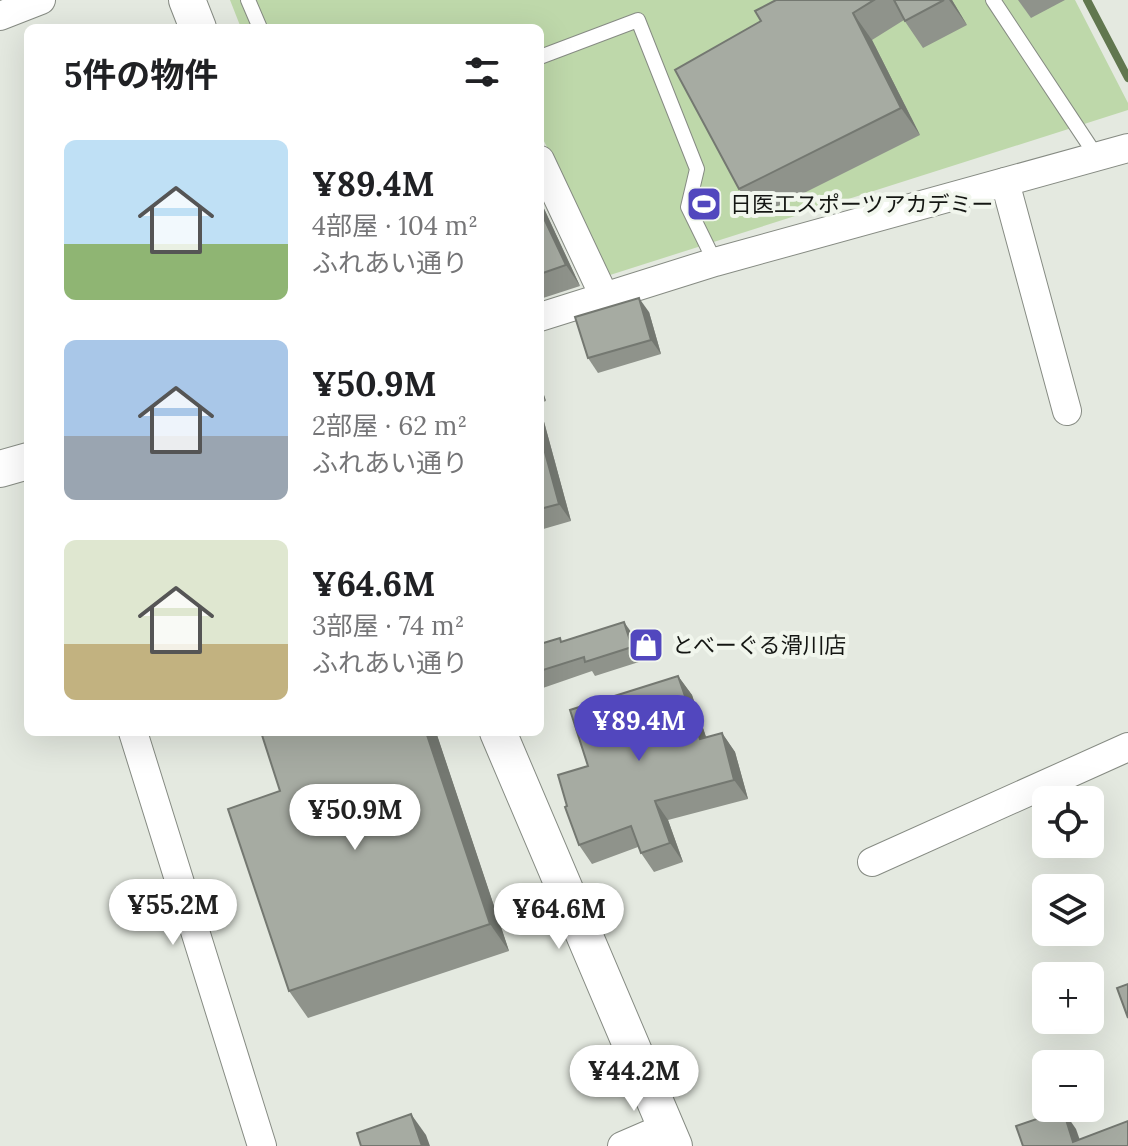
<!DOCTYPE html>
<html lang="ja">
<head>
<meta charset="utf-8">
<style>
	body { margin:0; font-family:Lora,"Noto Sans JP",serif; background:#f6f6f6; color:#202124; height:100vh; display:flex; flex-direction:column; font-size:30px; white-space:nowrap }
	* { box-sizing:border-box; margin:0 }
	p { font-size:26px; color:#757577 }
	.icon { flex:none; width:44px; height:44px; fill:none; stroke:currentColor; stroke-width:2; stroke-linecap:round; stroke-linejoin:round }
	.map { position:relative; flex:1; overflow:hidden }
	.sheet { position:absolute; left:24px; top:24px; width:520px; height:712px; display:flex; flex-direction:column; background:#fff; border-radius:12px; box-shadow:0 8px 32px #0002 }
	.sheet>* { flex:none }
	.fabs { position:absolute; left:1032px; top:786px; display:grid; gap:16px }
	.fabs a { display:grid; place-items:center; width:72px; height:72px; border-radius:12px; background:#fff; box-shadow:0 8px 32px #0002; font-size:40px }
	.price { position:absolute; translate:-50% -68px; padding:0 18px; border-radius:28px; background:#fff; color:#222; font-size:26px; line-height:52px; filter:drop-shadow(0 2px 4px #0008) }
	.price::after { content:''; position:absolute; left:50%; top:48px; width:24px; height:18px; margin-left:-12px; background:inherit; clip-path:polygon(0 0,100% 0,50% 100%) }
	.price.current { background:#5247be; color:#fff }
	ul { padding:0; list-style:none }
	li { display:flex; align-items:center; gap:24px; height:200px; padding:0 40px }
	li span { display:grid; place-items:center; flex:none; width:224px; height:160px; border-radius:12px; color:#555 }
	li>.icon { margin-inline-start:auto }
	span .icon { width:96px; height:96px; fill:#fffc; stroke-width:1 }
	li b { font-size:34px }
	h2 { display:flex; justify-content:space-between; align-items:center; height:96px; padding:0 40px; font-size:34px }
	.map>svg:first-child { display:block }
	.green { fill:#bed8aa }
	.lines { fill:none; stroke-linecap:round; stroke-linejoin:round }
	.stream { stroke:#61774f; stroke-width:8 }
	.service-casing { stroke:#868b83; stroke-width:16 }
	.minor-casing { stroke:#868b83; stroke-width:30 }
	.tertiary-casing { stroke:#868b83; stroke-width:38 }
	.service { stroke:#fff; stroke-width:14 }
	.minor { stroke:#fff; stroke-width:28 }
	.tertiary { stroke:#fff; stroke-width:36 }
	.wall { fill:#8f938b }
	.shaded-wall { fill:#747871 }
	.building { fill:#a6aba2; stroke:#747871; stroke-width:2 }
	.labels { text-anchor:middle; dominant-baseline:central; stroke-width:8; stroke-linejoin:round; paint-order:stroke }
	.poi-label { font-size:22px; fill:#141613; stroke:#f1f6ed; text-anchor:start }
</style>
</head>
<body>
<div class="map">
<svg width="1128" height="1146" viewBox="0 0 1128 1146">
	<rect width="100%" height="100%" fill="#e4e9e0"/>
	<!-- green -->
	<path class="green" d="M230,0H1075L1128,103V110L610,275L540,133V28H241Z"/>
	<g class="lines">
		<!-- stream -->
		<path class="stream" d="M1087,0L1128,78"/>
		<defs>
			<g id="service">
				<path d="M248,0L260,28"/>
				<path d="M993,0L1097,157"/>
				<path d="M540,57L638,20L697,169L688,207L715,262"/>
			</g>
			<g id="minor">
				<path d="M0,16L41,0"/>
				<path d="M540,160L605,298"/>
				<path d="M1005,182L1067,411"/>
				<path d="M540,317L715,262L1128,148"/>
				<path d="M133,732L262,1146"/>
				<path d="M872,862L1128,747"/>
				<path d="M622,1146L666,1127"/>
			</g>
			<g id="tertiary">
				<path d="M187,0L198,28"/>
				<path d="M0,469L28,461"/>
				<path d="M498,732L674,1146"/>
			</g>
		</defs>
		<!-- service casing -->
		<use href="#service" class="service-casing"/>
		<!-- minor casing -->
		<use href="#minor" class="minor-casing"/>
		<!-- tertiary casing -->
		<use href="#tertiary" class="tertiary-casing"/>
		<!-- service -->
		<use href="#service" class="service"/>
		<!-- minor -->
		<use href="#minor" class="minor"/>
		<!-- tertiary -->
		<use href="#tertiary" class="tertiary"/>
	</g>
	<!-- wall -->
	<g class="wall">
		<path d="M776,0H952L967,25L923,48L904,20L872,40L920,135L758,216L739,189L761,21Z"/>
		<path d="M1018,0H1065L1031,18Z"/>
		<path d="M540,200L580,286L540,299Z"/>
		<path d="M649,312L661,354L598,373L588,358Z"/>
		<path d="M540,383L546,401L540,403Z"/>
		<path d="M540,407L571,521L540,530Z"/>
		<path d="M634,636L642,661L595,676L592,671L540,689V644Z"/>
		<path d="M678,676L692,695L706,737L722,733L735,752L748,799L668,820L683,862L654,872L641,853L638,847L592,864L579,845L567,806Z"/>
		<path d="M261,732H436L509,951L308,1018L289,991L280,791Z"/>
	</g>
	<!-- shaded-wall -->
	<g class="shaded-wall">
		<path d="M949,0H952L967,25Z"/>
		<path d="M853,13L872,40L920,135L901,108Z"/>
		<path d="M540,200L580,286L566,265L540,210Z"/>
		<path d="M639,298L649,312L661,354L651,340Z"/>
		<path d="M540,383L546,401L540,393Z"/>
		<path d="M540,407L571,521L559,504L540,434Z"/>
		<path d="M624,622L634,636L642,661L632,647Z"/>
		<path d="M678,676L692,695L713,758L700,739Z"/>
		<path d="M426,732H436L509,951L490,924Z"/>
		<path d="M722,733L735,752L748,799L734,780Z"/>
		<path d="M655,801L668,820L683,862L670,843Z"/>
		<path d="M1063,1110L1076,1129L1082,1146L1073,1142Z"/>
		<path d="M411,1114L426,1135L430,1146H422Z"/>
	</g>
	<!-- building -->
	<g class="building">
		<path d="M776,0H874L853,13L901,108L739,189L675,70L761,21L755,11Z"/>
		<path d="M894,0H944L905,21Z"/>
		<path d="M540,210L566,265L540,274Z"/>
		<path d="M639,298L651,340L588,358L575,317Z"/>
		<path d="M540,434L559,504L540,509Z"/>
		<path d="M624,622L632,647L585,662L584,657L540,671V644L560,638L561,642Z"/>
		<path d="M678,676L700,739L722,733L734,780L655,801L670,843L641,853L631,826L579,845L565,807L567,806L558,775L588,766L570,710Z"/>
		<path d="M261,732H426L490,924L289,991L228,809L280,791Z"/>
		<path d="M1128,984V1018L1117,988Z"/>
		<path d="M1063,1110L1073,1142L1128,1121V1146H1023L1016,1126Z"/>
		<path d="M411,1114L422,1146H361L357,1133Z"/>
	</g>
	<!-- icons -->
	<defs>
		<symbol id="stadium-square" viewBox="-11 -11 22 22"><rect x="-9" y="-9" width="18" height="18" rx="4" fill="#5247be" stroke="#f1f6ed"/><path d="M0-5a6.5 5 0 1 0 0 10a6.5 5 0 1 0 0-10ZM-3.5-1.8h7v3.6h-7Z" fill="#fff"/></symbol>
		<symbol id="shop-square" viewBox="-11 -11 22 22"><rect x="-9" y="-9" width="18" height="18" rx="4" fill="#5247be" stroke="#f1f6ed"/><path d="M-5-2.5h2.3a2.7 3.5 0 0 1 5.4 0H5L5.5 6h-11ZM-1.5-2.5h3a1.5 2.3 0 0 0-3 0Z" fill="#fff"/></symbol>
	</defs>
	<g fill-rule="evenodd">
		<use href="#stadium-square" x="684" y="184" width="40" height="40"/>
		<use href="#shop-square" x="626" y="625" width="40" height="40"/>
	</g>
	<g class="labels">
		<!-- poi labels -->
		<g class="poi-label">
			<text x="730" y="204">日医工スポーツアカデミー</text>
			<text x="672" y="645">とべーぐる滑川店</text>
		</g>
	</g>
</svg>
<div class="fabs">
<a><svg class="icon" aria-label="locate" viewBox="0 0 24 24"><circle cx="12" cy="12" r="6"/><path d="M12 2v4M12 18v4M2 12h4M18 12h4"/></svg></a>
<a><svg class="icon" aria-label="layers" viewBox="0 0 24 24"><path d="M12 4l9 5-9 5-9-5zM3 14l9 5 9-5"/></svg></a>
<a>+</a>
<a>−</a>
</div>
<b class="price current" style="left:639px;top:763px">¥89.4M</b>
<b class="price" style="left:355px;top:852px">¥50.9M</b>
<b class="price" style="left:173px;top:947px">¥55.2M</b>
<b class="price" style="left:559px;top:951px">¥64.6M</b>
<b class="price" style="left:634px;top:1113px">¥44.2M</b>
<section class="sheet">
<h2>5件の物件<svg class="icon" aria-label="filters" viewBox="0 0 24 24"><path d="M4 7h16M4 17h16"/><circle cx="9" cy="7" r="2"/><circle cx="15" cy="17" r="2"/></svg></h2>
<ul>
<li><span style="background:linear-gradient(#bfe0f5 65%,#8fb573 0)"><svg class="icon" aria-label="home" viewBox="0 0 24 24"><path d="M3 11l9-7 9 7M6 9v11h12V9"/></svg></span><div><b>¥89.4M</b><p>4部屋 · 104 m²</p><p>ふれあい通り</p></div></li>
<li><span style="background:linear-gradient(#a9c7e8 60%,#9aa5b1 0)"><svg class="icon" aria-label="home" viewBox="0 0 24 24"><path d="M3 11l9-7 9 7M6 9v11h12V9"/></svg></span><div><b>¥50.9M</b><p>2部屋 · 62 m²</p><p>ふれあい通り</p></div></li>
<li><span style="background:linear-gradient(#dfe7d0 65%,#c2b280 0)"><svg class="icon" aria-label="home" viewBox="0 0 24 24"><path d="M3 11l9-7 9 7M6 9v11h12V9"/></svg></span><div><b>¥64.6M</b><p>3部屋 · 74 m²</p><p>ふれあい通り</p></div></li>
</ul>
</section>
</div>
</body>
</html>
